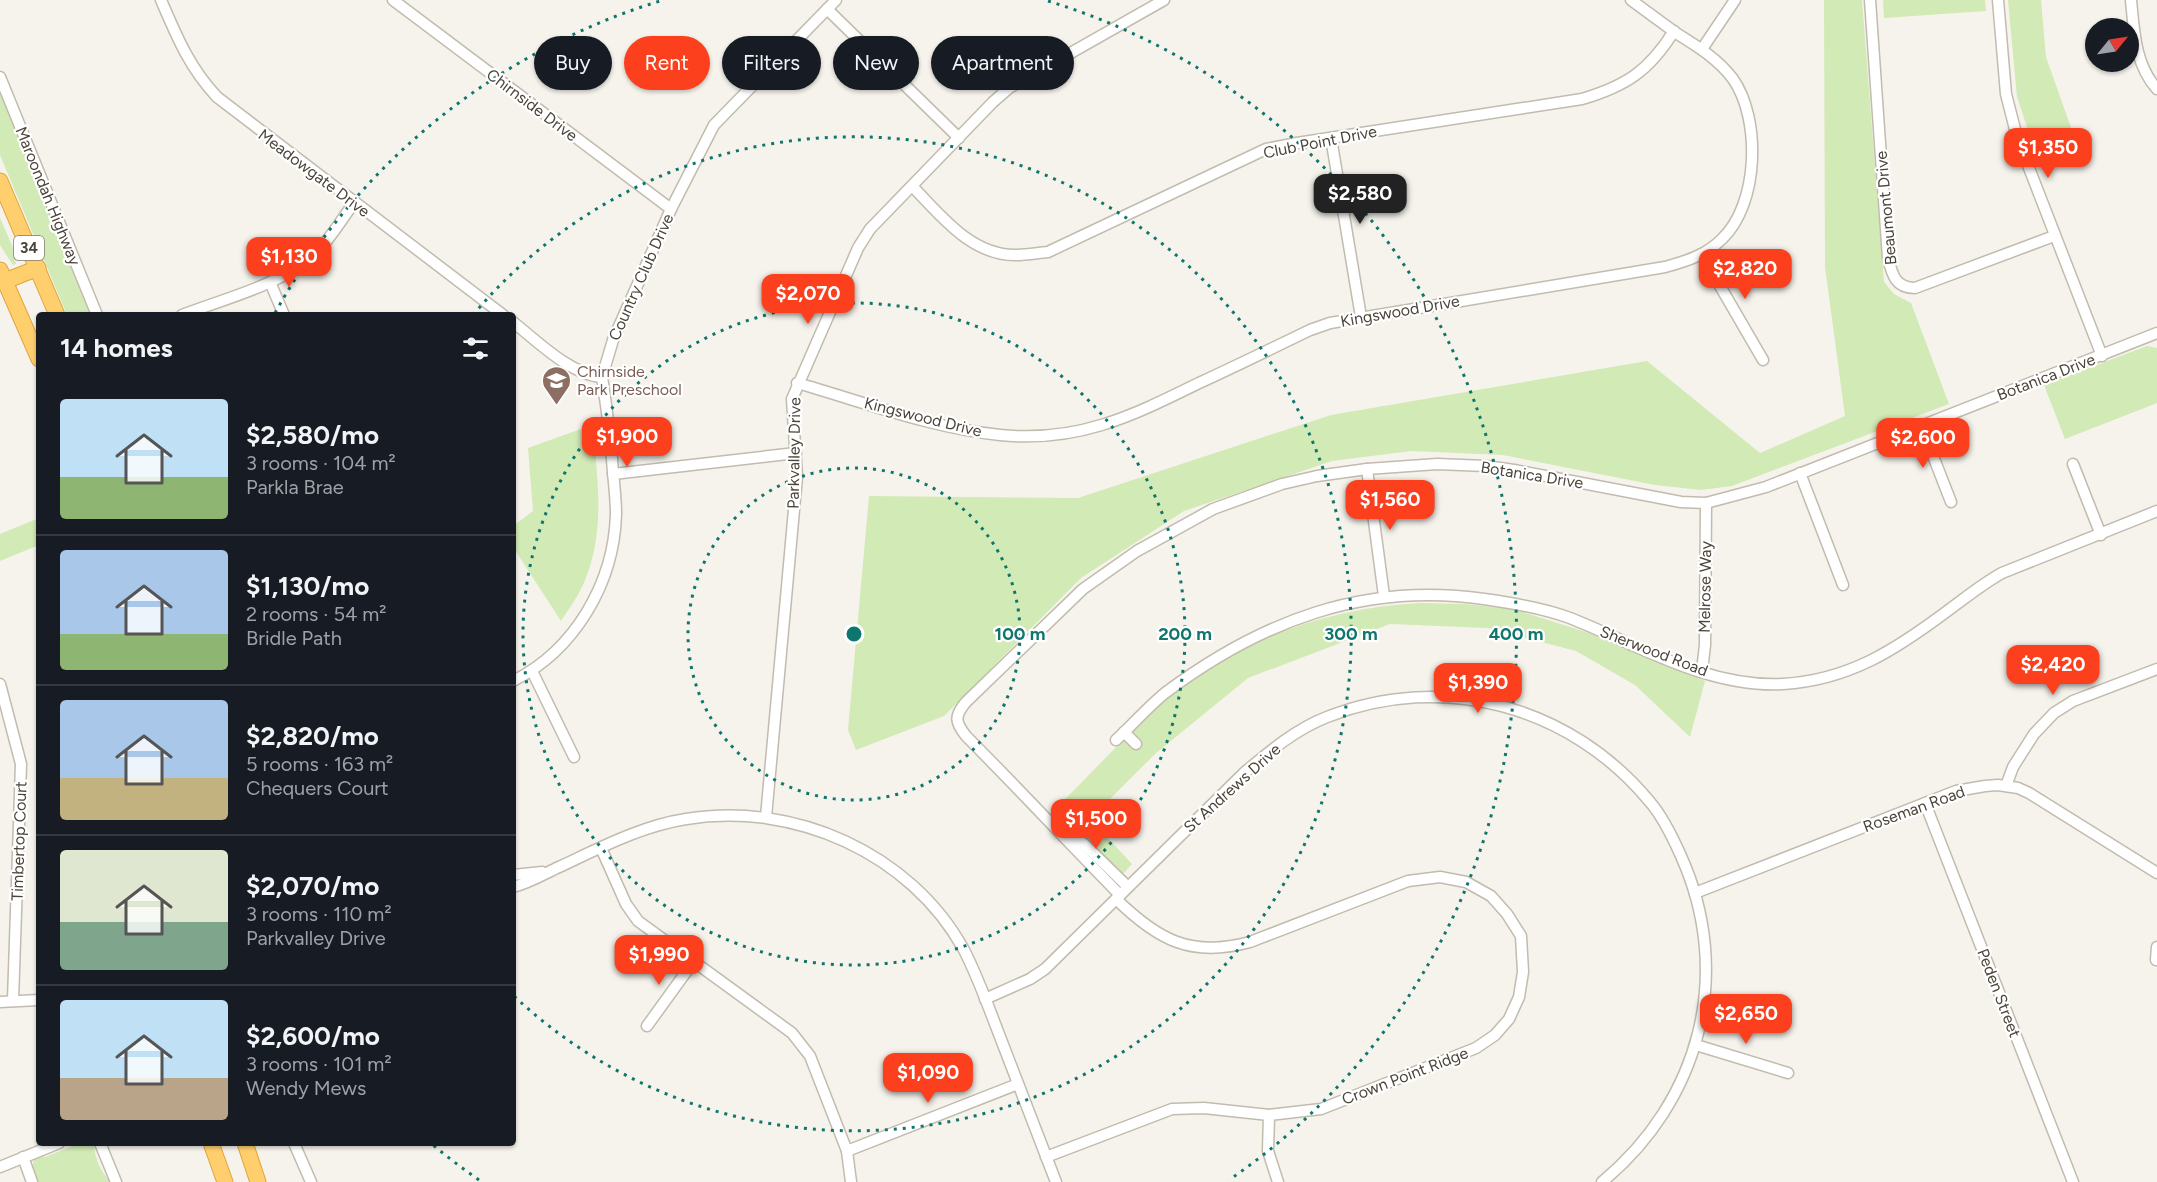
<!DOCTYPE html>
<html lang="en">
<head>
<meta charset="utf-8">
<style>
	body { margin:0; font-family:Figtree,sans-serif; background:#242831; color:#f1f3f6; height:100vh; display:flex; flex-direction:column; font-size:22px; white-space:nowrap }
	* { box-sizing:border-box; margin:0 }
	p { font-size:20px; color:#9ea1a6 }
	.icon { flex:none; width:33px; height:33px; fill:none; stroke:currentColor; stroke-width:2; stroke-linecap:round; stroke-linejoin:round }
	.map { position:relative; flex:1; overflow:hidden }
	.panel { position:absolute; left:36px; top:312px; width:480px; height:834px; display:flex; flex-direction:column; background:#171b24; border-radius:6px; box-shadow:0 2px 4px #0004 }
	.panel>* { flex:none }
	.guide { position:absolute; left:534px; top:36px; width:570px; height:54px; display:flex; gap:12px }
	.needle { width:39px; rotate:60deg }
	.tools { position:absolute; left:2085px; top:18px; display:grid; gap:12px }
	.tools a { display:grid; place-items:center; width:54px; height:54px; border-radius:50%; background:#171b24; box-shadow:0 2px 4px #0004; font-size:30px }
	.price { position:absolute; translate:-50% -51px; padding:0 14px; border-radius:12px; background:#fc3f1d; color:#fff; font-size:20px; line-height:39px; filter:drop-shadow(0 2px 3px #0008) }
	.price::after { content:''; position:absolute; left:50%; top:36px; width:18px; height:14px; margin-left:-9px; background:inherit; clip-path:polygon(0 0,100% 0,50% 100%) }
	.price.on { background:#222; color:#fff }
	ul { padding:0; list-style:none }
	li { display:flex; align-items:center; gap:18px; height:150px; padding:0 24px }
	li+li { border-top:2px solid #363941 }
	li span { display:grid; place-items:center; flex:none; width:168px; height:120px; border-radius:6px; color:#555 }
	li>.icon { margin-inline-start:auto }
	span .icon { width:72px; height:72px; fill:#fffc; stroke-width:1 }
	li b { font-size:26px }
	h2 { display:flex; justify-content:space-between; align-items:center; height:72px; padding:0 24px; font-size:26px }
	.pill { padding:0 21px; border-radius:27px; background:#171b24; box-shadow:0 2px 4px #0004; font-size:21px; line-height:54px }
	.pill.on { background:#fc3f1d; color:#fff }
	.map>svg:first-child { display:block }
	.green { fill:#d2eab5 }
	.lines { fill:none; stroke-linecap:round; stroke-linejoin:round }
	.minor-casing { stroke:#c2bbae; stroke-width:13 }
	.highway-casing { stroke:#e0a43c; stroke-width:17 }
	.minor { stroke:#fff; stroke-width:10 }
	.highway { stroke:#ffcf6e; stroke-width:15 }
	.ring { fill:none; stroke:#0f766e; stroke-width:3; stroke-dasharray:3 6 }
	.labels { text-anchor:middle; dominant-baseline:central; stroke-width:4.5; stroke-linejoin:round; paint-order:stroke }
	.shield { fill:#fff; stroke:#817c74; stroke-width:1.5 }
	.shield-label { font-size:15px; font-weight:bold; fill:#4b4439 }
	.street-label { font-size:16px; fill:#4b4439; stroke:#fff }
	.education-label { font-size:16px; fill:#785e54; stroke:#fff; text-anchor:start }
	.centre { fill:#0f766e; stroke:#fff; stroke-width:3 }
	.ring-label { font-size:18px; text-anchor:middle; font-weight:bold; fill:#0f766e; stroke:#fff; stroke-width:4.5; stroke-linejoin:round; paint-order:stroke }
</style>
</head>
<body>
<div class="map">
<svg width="2157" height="1182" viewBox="0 0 2157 1182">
	<rect width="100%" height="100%" fill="#f6f3ec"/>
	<!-- green -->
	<g class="green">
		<path d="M1824,0H1862L1884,282L1894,294L1911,303L1949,404L1732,486L1701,490L1655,485L1503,455L1411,451L1332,461L1184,511L1081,578L944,716L856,750L848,730L869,496L1078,498L1331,415L1647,361L1760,453L1845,416L1825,267Z"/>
		<path d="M1883,0H1985L1986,11L1884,18Z"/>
		<path d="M2008,0H2041L2046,57L2074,136L2035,151L2017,97Z"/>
		<path d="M0,93L86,305L91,315H67L0,155Z"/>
		<path d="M0,218L14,250L16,264L13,265L0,245Z"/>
		<path d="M2147,346L2157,348V403L2065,439L2044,385Z"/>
		<path d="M592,425C598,479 606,533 583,585C577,598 568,610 561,621L513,547V526L533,511L528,448Z"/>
		<path d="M39,518V545L0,561V534Z"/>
		<path d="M1420,603L1465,604L1513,609L1586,632L1705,681L1690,737L1635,685L1576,651L1488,628L1390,624L1248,678L1155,754L1090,819L1132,864L1122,875L1057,807C1092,773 1125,736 1161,704C1233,641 1325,608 1420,603Z"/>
		<path d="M73,1143L77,1146L81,1143H94C94,1157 101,1173 111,1182H37L32,1170L34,1158L39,1154L45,1157L73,1146Z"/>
	</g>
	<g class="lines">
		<defs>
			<g id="minor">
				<path d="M161,0C177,37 189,67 217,97L503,315"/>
				<path d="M393,0L671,209"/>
				<path d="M1870,0L1888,258C1892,274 1895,288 1915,288L2054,236"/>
				<path d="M1998,0L2006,94L2017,137L2102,356"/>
				<path d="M2131,0C2134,31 2135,65 2157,89"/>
				<path d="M827,9L959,138"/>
				<path d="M1702,49L1735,0"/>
				<path d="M0,77L97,315"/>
				<path d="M1331,138L1361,317"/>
				<path d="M913,187C941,216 971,255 1015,255C1026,255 1037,253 1048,252L1266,149L1297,143L1582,99C1626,86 1649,71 1674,31"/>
				<path d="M1702,255L1763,360"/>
				<path d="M270,282L284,315"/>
				<path d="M182,315C226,298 278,286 314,255C329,241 341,220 354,203"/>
				<path d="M513,322C537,341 571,375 602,377"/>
				<path d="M797,383C864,402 931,428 1000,435C1078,443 1132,416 1199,383C1236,366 1273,348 1310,330L1330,323L1665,267C1687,261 1706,255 1722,239C1759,204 1761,119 1733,79C1718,59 1697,46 1676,33C1661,22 1646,11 1631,0"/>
				<path d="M1921,425L1951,502"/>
				<path d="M2073,464L2101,535"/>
				<path d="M1367,469L1384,596"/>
				<path d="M1800,473L1843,585"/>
				<path d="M613,474L796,453"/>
				<path d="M532,671L574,757"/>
				<path d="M1702,671L1705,645L1706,503"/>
				<path d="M513,681C575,650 614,583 616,514C616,495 613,477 612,459C610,431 606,404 602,377L613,340L671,209L714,125L836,0"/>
				<path d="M0,684L21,764L13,1000"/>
				<path d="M1124,732L1136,744"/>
				<path d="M1116,740C1132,725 1148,707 1165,693C1261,621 1364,582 1484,599C1513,603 1543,608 1570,618C1638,645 1708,688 1783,684C1849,680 1895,650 1946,612C1964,599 1982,584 2002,573L2157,511"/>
				<path d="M2006,786L2013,767L2034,734L2054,713L2073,701L2157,669"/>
				<path d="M1925,803L2073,1182"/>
				<path d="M766,817L797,477L792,399L858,248L870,229L993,102L1009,88L1164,0"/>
				<path d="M1062,830L1084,844L1128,887"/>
				<path d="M601,848L626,904L638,921L792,1033L810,1056L847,1151L851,1182"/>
				<path d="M513,875L542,872"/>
				<path d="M513,887C529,883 544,874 559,867C600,848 641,826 686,819C793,801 911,853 964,950C977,975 987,1003 997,1029C1017,1080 1036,1131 1056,1182"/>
				<path d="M1695,893L1956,791L1985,786L1998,785L2018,788L2029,793L2157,873"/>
				<path d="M1120,895C1068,842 1018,788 966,736C955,722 954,716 966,702L1083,589L1137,551L1213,509L1282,484L1317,476L1367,469L1437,464L1486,466L1514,470L1681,502L1706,503L1766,487L2157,333"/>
				<path d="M2156,960L2157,947"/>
				<path d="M985,999L1030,979L1045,969L1245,772C1270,751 1296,729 1327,717C1443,671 1571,706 1650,802C1663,817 1673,838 1681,856C1734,974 1700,1101 1602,1182"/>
				<path d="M0,1002L39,1000"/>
				<path d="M647,1026L694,961"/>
				<path d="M1696,1045L1788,1073"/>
				<path d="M1269,1115L1268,1151L1278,1182"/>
				<path d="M100,1143L116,1182"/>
				<path d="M294,1143L311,1182"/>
				<path d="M847,1151L1018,1084"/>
				<path d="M23,1157L32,1182"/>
				<path d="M1046,1157L1172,1109L1204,1108L1269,1115L1321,1109L1476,1048L1495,1035L1509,1019L1519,997L1523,972L1521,936L1507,914L1491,896L1466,882L1440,877L1408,881L1250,942C1191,958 1158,940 1116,899"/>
				<path d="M0,1167L59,1143"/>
			</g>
			<g id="highway">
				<path d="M0,181L57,315"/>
				<path d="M0,270L39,359"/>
				<path d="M5,281L38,268"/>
				<path d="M211,1143L225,1182"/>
				<path d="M245,1143L258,1182"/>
			</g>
		</defs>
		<!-- minor casing -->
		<use href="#minor" class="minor-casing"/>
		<!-- highway casing -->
		<use href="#highway" class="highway-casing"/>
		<!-- minor -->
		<use href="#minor" class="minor"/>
		<!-- highway -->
		<use href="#highway" class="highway"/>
	</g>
	<!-- distance rings -->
	<g class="ring">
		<circle cx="854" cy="634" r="166"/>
		<circle cx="854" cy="634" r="331"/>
		<path d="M473 315A497 497 0 1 1 515 997"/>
		<path d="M479 1180A662 662 0 0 1 433 1145M275 313A662 662 0 0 1 660 1M1048 1A662 662 0 0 1 1229 1180"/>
	</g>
	<!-- icons -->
	<defs>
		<symbol id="school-pin" viewBox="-11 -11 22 30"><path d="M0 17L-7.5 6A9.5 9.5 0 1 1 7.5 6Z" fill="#8d6e63" stroke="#fff"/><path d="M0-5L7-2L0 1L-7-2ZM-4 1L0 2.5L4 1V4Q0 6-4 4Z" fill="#fff"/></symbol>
	</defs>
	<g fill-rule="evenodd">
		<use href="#school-pin" x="540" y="364" width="33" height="45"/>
	</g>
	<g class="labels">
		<!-- shield labels -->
		<rect class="shield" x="14" y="236" width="30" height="24" rx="4.5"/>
		<g class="shield-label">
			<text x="29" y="248">34</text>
		</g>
		<!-- street labels -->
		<g class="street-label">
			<text transform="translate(532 105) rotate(37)">Chirnside Drive</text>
			<text transform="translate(1320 142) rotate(-11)">Club Point Drive</text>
			<text transform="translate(314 173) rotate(37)">Meadowgate Drive</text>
			<text transform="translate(48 196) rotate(68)">Maroondah Highway</text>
			<text transform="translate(1886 208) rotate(-95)">Beaumont Drive</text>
			<text transform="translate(641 277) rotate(-66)">Country Club Drive</text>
			<text transform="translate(1400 311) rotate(-10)">Kingswood Drive</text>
			<text transform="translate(2046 377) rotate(-21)">Botanica Drive</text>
			<text transform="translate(923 417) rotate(14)">Kingswood Drive</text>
			<text transform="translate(794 453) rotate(-89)">Parkvalley Drive</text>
			<text transform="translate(1532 475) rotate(9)">Botanica Drive</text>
			<text transform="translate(1705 587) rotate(-89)">Melrose Way</text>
			<text transform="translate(1654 651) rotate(21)">Sherwood Road</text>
			<text transform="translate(1232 788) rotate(-42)">St Andrews Drive</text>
			<text transform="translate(1914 809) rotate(-20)">Roseman Road</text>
			<text transform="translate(19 841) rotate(-88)">Timbertop Court</text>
			<text transform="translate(1999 993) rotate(69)">Peden Street</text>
			<text transform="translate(1405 1076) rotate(-21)">Crown Point Ridge</text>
		</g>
		<!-- education labels -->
		<g class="education-label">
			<text x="577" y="371">Chirnside<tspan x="577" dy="18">Park Preschool</tspan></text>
		</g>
	</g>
	<circle cx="854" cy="634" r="9" class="centre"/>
	<g class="ring-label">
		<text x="1020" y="640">100 m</text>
		<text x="1185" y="640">200 m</text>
		<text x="1351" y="640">300 m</text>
		<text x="1516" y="640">400 m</text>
	</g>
</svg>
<div class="tools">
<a><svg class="needle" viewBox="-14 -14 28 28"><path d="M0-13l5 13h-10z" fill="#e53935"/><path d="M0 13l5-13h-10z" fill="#9ea1a6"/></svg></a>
</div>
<b class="price" style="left:2048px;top:179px">$1,350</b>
<b class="price on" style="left:1360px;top:225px">$2,580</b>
<b class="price" style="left:289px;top:288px">$1,130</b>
<b class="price" style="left:1745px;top:300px">$2,820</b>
<b class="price" style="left:808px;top:325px">$2,070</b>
<b class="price" style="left:627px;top:468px">$1,900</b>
<b class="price" style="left:1923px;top:469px">$2,600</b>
<b class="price" style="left:1390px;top:531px">$1,560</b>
<b class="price" style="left:2053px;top:696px">$2,420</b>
<b class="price" style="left:1478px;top:714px">$1,390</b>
<b class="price" style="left:1096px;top:850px">$1,500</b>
<b class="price" style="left:659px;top:986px">$1,990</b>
<b class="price" style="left:1746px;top:1045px">$2,650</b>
<b class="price" style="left:928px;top:1104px">$1,090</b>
<div class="guide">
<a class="pill">Buy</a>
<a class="pill on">Rent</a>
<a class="pill">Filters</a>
<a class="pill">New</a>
<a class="pill">Apartment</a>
</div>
<section class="panel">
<h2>14 homes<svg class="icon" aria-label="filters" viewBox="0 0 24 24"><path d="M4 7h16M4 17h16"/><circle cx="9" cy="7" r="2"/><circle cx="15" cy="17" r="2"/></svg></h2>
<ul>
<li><span style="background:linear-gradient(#bfe0f5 65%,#8fb573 0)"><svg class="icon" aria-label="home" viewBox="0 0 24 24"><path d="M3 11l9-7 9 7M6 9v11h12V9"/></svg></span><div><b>$2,580/mo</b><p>3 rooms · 104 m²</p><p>Parkla Brae</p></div></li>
<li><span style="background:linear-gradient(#a9c7e8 70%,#8fb573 0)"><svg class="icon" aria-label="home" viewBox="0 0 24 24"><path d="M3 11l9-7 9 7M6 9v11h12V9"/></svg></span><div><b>$1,130/mo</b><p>2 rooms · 54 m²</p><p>Bridle Path</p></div></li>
<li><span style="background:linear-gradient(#a9c7e8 65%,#c2b280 0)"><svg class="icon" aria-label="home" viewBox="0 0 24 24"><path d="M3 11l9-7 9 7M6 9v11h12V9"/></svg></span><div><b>$2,820/mo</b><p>5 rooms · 163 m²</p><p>Chequers Court</p></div></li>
<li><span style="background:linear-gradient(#dfe7d0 60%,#7fa58c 0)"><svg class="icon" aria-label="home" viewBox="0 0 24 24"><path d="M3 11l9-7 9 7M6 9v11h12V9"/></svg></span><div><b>$2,070/mo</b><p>3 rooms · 110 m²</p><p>Parkvalley Drive</p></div></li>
<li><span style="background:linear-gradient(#bfe0f5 65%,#b9a48a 0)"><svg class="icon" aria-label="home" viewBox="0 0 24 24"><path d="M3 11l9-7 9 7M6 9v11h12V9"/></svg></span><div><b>$2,600/mo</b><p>3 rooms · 101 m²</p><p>Wendy Mews</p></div></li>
</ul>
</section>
</div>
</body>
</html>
